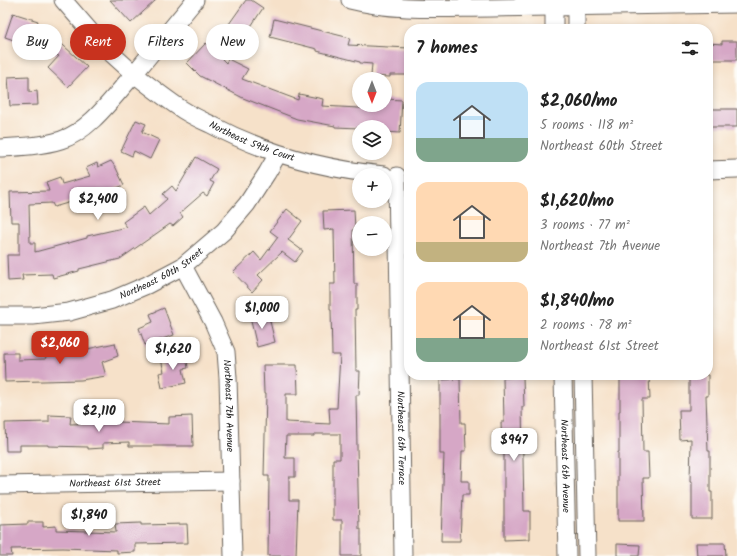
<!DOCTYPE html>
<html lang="en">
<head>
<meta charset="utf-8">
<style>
	body { margin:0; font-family:Kalam,sans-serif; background:#f2f2f2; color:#222; height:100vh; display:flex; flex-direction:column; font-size:15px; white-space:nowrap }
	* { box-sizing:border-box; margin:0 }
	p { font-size:13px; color:#767676 }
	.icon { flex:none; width:22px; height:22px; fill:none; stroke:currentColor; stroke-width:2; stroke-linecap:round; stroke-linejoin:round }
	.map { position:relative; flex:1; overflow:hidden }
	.details { position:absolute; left:404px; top:24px; width:309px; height:356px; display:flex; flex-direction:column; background:#fff; border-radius:16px; box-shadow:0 2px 6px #0003 }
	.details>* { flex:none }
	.guide { position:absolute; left:12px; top:24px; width:332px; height:36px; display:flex; gap:8px }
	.needle { width:26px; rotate:180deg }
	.tools { position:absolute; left:352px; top:72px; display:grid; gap:8px }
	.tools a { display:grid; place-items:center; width:40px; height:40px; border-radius:50%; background:#fff; box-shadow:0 2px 6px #0003; font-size:20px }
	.price { position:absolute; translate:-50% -34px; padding:0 9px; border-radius:8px; background:#fff; color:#222; font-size:13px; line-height:26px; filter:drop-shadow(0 1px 2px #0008) }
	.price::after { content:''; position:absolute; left:50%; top:24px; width:12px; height:9px; margin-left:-6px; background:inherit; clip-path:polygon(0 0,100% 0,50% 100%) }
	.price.on { background:#c8321e; color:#fff }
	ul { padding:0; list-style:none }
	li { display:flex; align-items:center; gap:12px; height:100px; padding:0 12px }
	li span { display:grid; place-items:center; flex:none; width:112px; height:80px; border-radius:12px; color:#555 }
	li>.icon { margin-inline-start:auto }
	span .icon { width:48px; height:48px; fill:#fffc; stroke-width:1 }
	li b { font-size:17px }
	h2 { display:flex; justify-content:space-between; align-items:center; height:48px; padding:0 12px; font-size:17px }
	.pill { padding:0 14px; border-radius:18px; background:#fff; box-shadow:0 2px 6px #0003; font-size:14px; line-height:36px }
	.pill.on { background:#c8321e; color:#fff }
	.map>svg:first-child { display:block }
	.building { fill:#d6a7c6 }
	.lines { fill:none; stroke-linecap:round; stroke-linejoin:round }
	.minor-casing { stroke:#686159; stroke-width:19 }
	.minor { stroke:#fff; stroke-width:17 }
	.labels { text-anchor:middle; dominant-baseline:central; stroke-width:3; stroke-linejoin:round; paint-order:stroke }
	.street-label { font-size:10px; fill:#1c1c1c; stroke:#fdfcf7 }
</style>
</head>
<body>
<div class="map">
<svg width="737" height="556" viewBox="0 0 737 556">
	<rect width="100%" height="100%" fill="#fdfcf7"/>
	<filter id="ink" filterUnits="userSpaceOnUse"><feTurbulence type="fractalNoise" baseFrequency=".025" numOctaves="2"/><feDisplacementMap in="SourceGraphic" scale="8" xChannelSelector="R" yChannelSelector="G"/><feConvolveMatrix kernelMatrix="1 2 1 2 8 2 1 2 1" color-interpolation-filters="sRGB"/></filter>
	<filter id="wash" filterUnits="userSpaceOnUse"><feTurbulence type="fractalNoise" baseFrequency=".012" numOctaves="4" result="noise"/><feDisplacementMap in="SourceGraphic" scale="16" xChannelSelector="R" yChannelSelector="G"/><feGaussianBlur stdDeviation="0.9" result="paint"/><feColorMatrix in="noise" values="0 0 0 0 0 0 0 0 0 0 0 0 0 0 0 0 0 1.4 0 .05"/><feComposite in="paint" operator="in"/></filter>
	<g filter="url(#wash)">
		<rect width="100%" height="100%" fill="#f6e1c9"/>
		<g id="blocks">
			<!-- building -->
			<g class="building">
				<path d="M110,0H156L131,23Z"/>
				<path d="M246,0H251L263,8L246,34L229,24Z"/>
				<path d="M13,13L38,21L35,29L52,35L87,67L68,87L48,68L59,56L5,37Z"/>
				<path d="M274,19L350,38L348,45L409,48V75H390V77L371,76L372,64L360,63V62L317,51V49L270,37Z"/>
				<path d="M722,41H737V60H708V43L722,44Z"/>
				<path d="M206,43L226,63L228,59L248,69L242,79L298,100L299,94L323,99L322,106L376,109V105H385V99L402,100L400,133L385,132V127H359V128L335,127V126L297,119L243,98L200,76L187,63Z"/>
				<path d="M29,76V92L37,91L38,105L10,106L8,77Z"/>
				<rect x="708" y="109" width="29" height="18"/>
				<path d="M136,120L146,124L142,132L159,140L150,159L134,151L132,156L121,151Z"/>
				<path d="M196,157L217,169L210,181L214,183L207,196L203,193L180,213L183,217L173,226L170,224L120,259L79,269V271L53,278L52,274L22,275L23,280L8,281L7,255H19V222H11L10,192L49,191L46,182L60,177L62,184L90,176L86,168L97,163L98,167L111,161L116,168L124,185L99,196L98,194L54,207L52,203L29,204L30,243H35V252L87,238V236L127,227L123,222L144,207L149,215L167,199L163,194L172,186L176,191Z"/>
				<path d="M287,209L302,221L288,240L303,251L295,262L282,252L258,275L263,280L252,292L233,272L254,252L261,260L278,237L270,231Z"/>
				<path d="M354,210L355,229H353L354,284H357V310H355L356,371H360L359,395H356L357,447L359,529H361V556H342V520H333V459H340V434H314V436H286L285,458H295V477H289V500H298L296,556H268L269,476H264L266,393H264L263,365H297L298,394H286V422L330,424L329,408H337L340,355H332L331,310H330V284H335L334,229L324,230L323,211Z"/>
				<path d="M164,308L174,335L145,345L139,328L153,322L150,314Z"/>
				<path d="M268,313L275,342L257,347L250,317Z"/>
				<path d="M115,343L118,356L102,362L106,376L81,380L5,382L4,353H18V360L46,359L45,352L78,351Z"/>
				<path d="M186,355L188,368L183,369L186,383L162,388L159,373L164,372L161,359Z"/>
				<path d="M620,375H649L650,399H642L643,452H648L649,478H643L644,521H618V452H619V411H620Z"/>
				<path d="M689,375H708V396H706L708,451H710V492H712V519H692V482H690L691,439L680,440L679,410H689Z"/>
				<path d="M523,377L524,407H522L524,511H530V539L504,540V453H502L501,422H504L503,378Z"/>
				<path d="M460,379L461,423H465L466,451H462L461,481H469V495H462L460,541H441L444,454H440V380Z"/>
				<path d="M49,415L71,416L70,424L102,423L101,417H116L117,422L169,424V417L192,416L193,446H129V442L103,443V448L88,449V447L48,446V445H20V451H6L5,423L49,422Z"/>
				<path d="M28,522H43V527L56,526V530L116,532L115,524L141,523V525L187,524L188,543L135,544V552L117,553V550L63,548L11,549L12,556H0V525L28,524Z"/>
				<path d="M696,543H725L726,556H697Z"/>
				<path d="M617,544L640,545L639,556H617Z"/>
			</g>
		</g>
	</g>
	<g filter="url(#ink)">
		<use href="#blocks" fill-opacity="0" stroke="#686159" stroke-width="1"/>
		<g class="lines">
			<defs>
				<g id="minor">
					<path d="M63,0L102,45L134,74L195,0"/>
					<path d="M350,0C397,12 445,8 492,8C574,7 655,5 737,4"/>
					<path d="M554,0V29"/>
					<path d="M576,0V29"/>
					<path id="s1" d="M0,148C20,147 42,146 61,140C90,131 114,96 134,74C150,86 166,99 183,110C191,115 201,120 210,124C264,153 322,169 384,175"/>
					<path d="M708,170L737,169"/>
					<path id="s2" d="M397,176L403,556"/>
					<path id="s3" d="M183,266L213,322L226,352L228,378L233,556"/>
					<path id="s4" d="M0,316H33L69,312L112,300L147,285L183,266L224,231L247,204L267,173L278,154"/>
					<path id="s5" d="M563,375L567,556"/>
					<path d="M583,375L587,556"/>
					<path id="s6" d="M0,485L231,481"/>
				</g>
			</defs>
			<!-- minor casing -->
			<use href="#minor" class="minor-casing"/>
			<!-- minor -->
			<use href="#minor" class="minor"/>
		</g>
	</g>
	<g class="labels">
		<!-- street labels -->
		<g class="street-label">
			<text stroke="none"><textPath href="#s1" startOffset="298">Northeast 59th Court</textPath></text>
			<text stroke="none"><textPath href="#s4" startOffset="170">Northeast 60th Street</textPath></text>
			<text stroke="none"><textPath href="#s3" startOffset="150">Northeast 7th Avenue</textPath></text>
			<text stroke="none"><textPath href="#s2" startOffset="262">Northeast 6th Terrace</textPath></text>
			<text stroke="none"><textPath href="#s5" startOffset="91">Northeast 6th Avenue</textPath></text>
			<text stroke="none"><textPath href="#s6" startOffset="115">Northeast 61st Street</textPath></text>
		</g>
	</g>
</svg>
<div class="tools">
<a><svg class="needle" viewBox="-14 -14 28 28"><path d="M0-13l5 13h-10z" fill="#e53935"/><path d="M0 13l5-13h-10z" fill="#767676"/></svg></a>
<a><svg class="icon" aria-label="layers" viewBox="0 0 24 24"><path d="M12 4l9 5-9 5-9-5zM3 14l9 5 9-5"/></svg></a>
<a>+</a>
<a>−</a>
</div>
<b class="price" style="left:98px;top:221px">$2,400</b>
<b class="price" style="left:262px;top:330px">$1,000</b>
<b class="price on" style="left:60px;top:365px">$2,060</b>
<b class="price" style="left:173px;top:371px">$1,620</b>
<b class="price" style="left:99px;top:433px">$2,110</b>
<b class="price" style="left:514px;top:462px">$947</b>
<b class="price" style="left:89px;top:537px">$1,840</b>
<div class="guide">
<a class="pill">Buy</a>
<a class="pill on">Rent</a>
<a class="pill">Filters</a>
<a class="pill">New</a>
</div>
<section class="details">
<h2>7 homes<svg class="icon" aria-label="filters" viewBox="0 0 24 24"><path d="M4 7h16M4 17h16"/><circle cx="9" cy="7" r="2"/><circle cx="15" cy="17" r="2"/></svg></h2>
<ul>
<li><span style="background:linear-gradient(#bfe0f5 70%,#7fa58c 0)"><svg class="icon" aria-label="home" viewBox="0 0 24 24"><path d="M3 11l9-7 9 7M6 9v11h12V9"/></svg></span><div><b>$2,060/mo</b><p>5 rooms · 118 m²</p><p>Northeast 60th Street</p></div></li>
<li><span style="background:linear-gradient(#ffd9b3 75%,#c2b280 0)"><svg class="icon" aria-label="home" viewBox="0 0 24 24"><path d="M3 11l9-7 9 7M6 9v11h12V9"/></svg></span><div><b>$1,620/mo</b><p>3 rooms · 77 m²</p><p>Northeast 7th Avenue</p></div></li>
<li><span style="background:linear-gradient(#ffd9b3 70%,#7fa58c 0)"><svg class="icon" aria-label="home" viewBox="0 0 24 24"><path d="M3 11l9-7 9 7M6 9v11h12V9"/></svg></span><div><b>$1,840/mo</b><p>2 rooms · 78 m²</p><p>Northeast 61st Street</p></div></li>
</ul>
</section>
</div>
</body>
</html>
